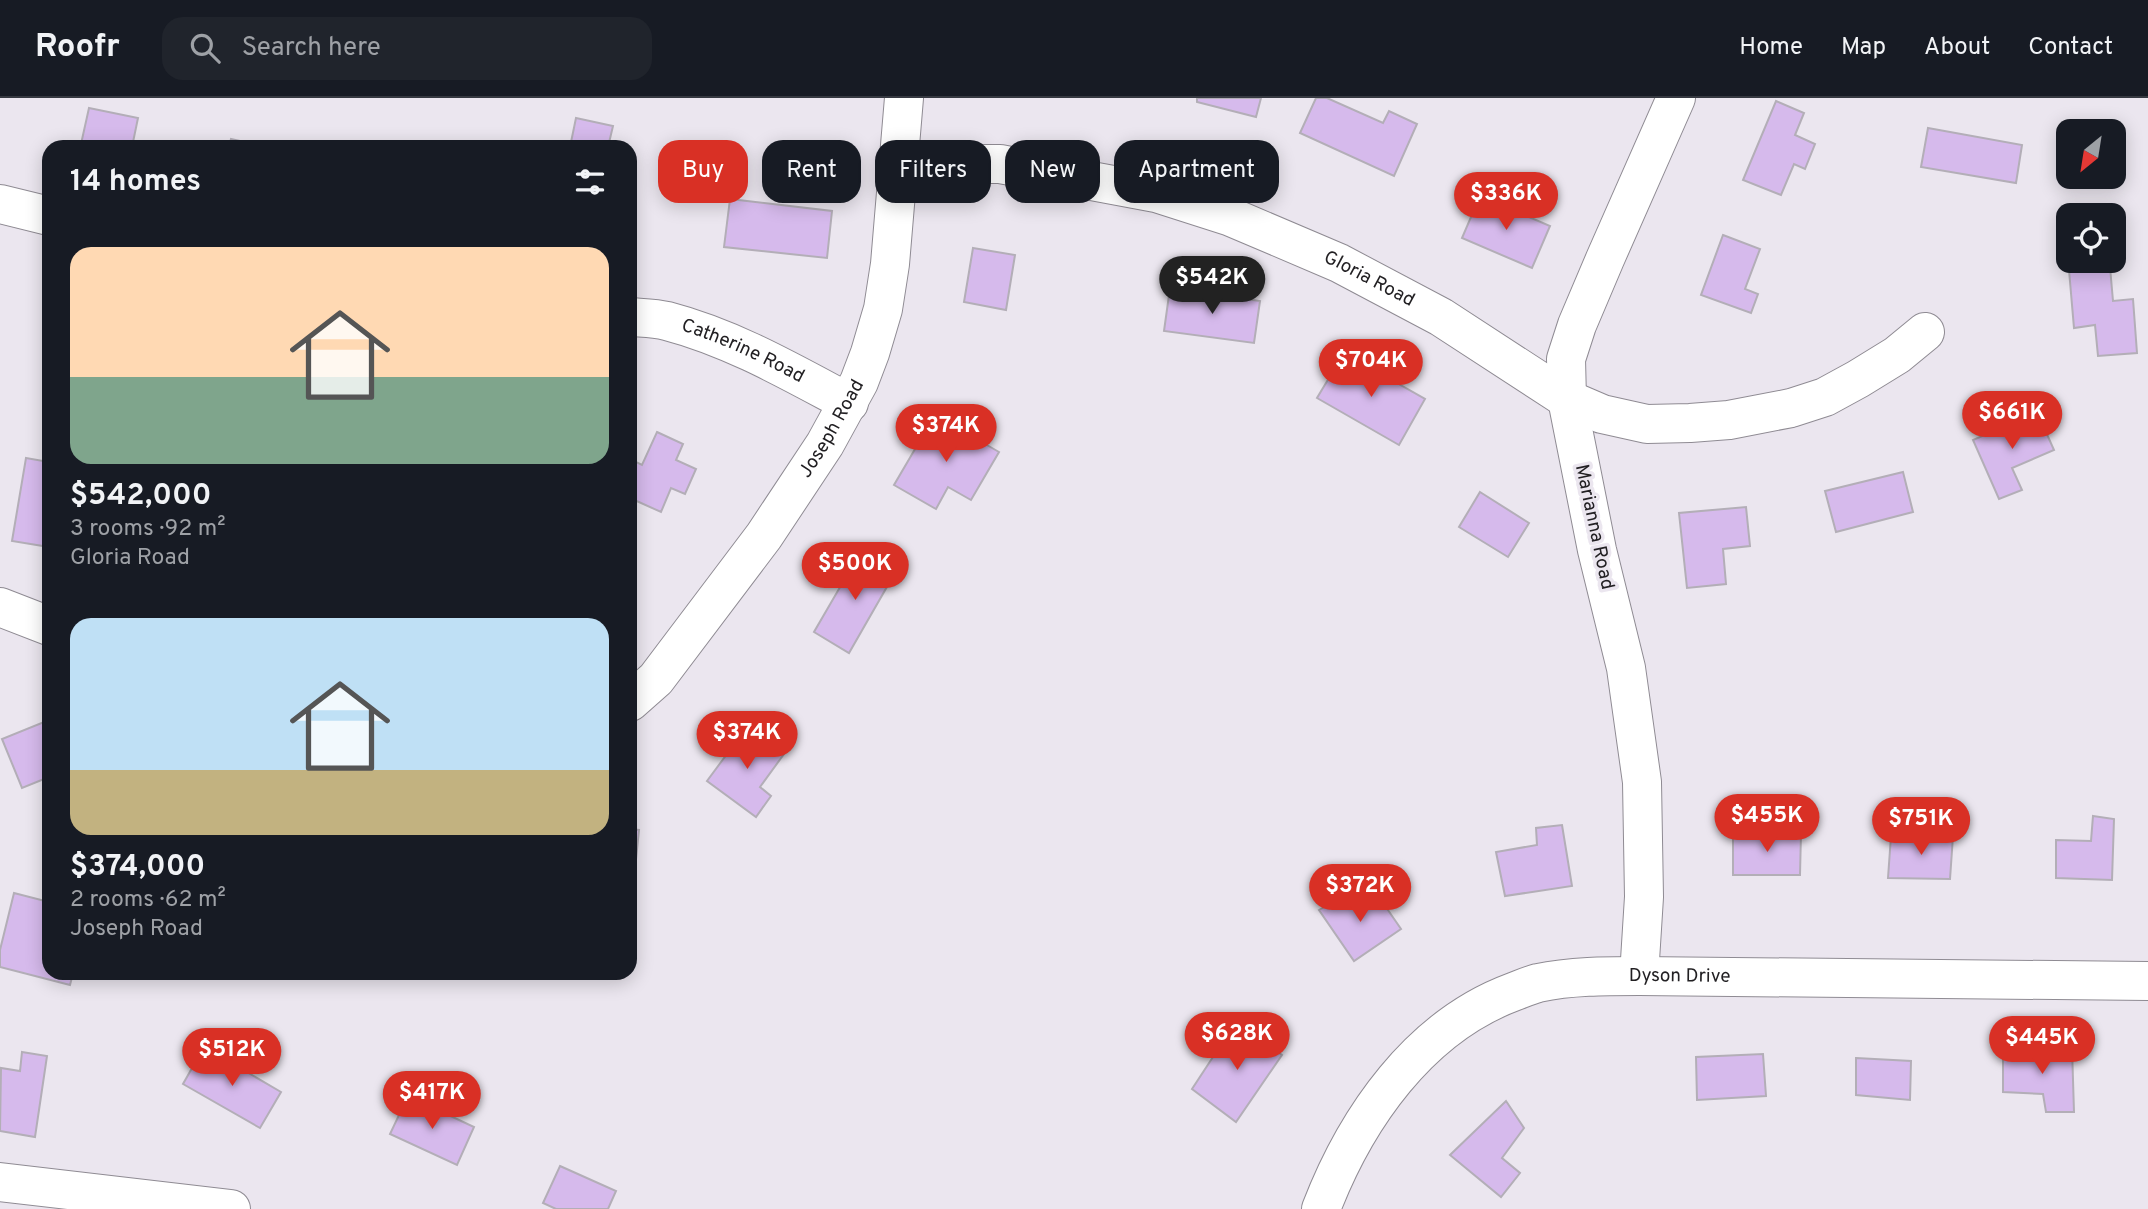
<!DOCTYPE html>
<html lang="en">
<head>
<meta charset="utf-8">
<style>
	body { margin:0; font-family:Overpass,sans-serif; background:#20242c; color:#f1f3f6; height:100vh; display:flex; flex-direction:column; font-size:26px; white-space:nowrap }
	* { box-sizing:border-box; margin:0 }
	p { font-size:23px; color:#9ea1a6 }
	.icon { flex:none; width:38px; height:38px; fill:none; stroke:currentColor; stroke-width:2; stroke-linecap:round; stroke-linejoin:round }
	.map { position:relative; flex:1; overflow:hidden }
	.side { position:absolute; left:42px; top:42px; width:595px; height:840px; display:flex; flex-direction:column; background:#171b24; border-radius:21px; box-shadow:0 4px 18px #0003 }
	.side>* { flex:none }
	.guide { position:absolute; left:658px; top:42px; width:665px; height:63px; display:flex; gap:14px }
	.needle { width:46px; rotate:210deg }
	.fabs { position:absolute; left:2056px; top:21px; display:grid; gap:14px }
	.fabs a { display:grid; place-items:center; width:70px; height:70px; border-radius:14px; background:#171b24; box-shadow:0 4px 18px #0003; font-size:35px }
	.price { position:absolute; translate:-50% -60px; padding:0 16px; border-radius:24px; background:#d93025; color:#fff; font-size:23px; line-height:46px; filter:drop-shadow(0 2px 4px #0008) }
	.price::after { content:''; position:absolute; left:50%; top:42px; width:21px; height:16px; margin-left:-10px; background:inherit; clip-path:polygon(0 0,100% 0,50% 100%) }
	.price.on { background:#222; color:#fff }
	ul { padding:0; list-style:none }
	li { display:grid; align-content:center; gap:14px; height:371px; padding:0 28px }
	li span { display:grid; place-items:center; height:217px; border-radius:21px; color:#555 }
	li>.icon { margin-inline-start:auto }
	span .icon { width:126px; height:126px; fill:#fffc; stroke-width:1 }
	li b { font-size:30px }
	h2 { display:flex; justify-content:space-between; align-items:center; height:84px; padding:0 28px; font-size:30px }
	.chip { padding:0 24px; border-radius:21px; background:#171b24; box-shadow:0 4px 18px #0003; font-size:24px; line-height:63px }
	.chip.on { background:#d93025; color:#fff }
	header { display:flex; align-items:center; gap:42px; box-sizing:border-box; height:98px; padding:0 35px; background:#171b24; border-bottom:2px solid #363941 }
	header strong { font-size:33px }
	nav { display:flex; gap:38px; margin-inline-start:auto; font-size:24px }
	.search { width:490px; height:63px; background:#20242c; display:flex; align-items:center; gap:18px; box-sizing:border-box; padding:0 24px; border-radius:21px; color:#9ea1a6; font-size:26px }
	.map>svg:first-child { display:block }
	.building { fill:#d6baec; stroke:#b3aeb7; stroke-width:2 }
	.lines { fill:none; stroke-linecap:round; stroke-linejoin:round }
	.minor-casing { stroke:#8f8b93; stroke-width:40 }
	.minor { stroke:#fff; stroke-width:38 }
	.labels { text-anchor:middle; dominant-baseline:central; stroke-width:7; stroke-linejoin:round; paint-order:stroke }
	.street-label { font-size:19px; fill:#222023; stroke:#ebe6ef }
</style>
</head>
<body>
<header>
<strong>Roofr</strong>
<div class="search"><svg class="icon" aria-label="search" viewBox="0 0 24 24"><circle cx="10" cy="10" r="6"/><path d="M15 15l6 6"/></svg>Search here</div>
<nav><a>Home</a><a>Map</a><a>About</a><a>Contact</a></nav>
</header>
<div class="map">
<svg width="2148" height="1111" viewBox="0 0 2148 1111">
	<rect width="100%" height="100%" fill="#ebe6ef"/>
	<!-- building -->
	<g class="building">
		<path d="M1197,0H1261L1256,19L1197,4Z"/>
		<path d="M1316,0H1327L1383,25L1389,13L1417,26L1394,78L1300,35Z"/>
		<path d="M1776,3L1804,15L1795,37L1815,46L1805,71L1794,66L1781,97L1743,82Z"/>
		<path d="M89,10L138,20L132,49H93L81,46Z"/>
		<path d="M576,20L613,28L608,49H570Z"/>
		<path d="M1928,30L2022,47L2016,85L1921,69Z"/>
		<path d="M231,41L267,49H229Z"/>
		<path d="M1480,98L1550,128L1532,170L1462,140Z"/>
		<path d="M730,101L832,113L827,160L724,149Z"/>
		<path d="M1723,137L1760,151L1745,191L1758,196L1751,215L1701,197Z"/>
		<path d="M973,150L1015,157L1006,212L964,204Z"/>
		<path d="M2110,169L2113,203L2133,201L2137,255L2098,258L2095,227L2074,230L2069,172Z"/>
		<path d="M1170,190L1260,203L1254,245L1164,233Z"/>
		<path d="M1344,255L1425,301L1399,347L1317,300Z"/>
		<path d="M2037,314L2054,352L2012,370L2022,392L1999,401L1973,342Z"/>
		<path d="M935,317L999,354L971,402L948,389L936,411L894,387Z"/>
		<path d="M657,334L683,346L676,362L696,371L685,396L671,390L661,414L630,400V361L642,367Z"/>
		<path d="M26,360L49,364V449L12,443Z"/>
		<path d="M1903,374L1913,414L1836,434L1825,393Z"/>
		<path d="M1480,394L1529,425L1508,459L1459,429Z"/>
		<path d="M1746,409L1750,448L1723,451L1726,486L1687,490L1679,415Z"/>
		<path d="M861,453L896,473L849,555L814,534Z"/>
		<path d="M49,622V679L22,690L2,641Z"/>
		<path d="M747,629L784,656L760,689L771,698L756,719L707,683Z"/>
		<path d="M2093,718L2114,721L2112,782L2056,780V742L2091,743Z"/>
		<path d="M1562,727L1572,788L1505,798L1496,754L1537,747L1536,730Z"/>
		<path d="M630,731L639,732L634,781H630Z"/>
		<path d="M1733,734L1801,735L1800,777H1733Z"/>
		<path d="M1891,738H1953L1950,781L1888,780Z"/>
		<path d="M1351,794L1363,811L1381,802L1401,831L1354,863L1319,812Z"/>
		<path d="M14,795L49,804V875H73L70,887L0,869V852Z"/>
		<path d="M1236,924L1282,957L1236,1024L1192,991Z"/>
		<path d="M204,949L281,994L260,1030L183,986Z"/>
		<path d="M2072,950L2074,1014H2046L2043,996L2003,994V953Z"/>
		<path d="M22,954L47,958L35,1039L0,1033L1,970L20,973Z"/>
		<path d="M1763,956L1766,998L1697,1002L1696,959Z"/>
		<path d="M1856,960L1911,963L1910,1002L1856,997Z"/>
		<path d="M408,998L474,1029L457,1067L390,1036Z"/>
		<path d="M1506,1003L1524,1030L1502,1060L1520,1075L1501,1099L1450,1057Z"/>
		<path d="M560,1068L616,1093L608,1111H556L543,1105Z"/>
	</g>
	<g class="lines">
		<defs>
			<g id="minor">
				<path id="s1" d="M899,66H1000L1156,95L1231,119L1339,165L1441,219L1567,301L1602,316L1647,326L1690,325L1729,322L1791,310L1825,299L1858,281L1897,257L1925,234"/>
				<path d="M0,106L49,118"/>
				<path id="s2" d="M630,219C642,220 655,220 667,223C732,240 791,274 849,305"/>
				<path d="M0,509L49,528"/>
				<path id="s3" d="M630,604L656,581L764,438L825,346L859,284L870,255L883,211L890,166L904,0"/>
				<path d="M1639,878L1644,799L1642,684L1626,570L1597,452L1567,301L1566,261L1577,227L1605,161L1676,0"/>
				<path d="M0,1084L231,1111"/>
				<path id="s4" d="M1321,1111C1356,1020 1419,929 1513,894C1521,891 1530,887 1538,885C1571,878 1605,878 1639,878L2148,883"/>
			</g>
		</defs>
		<!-- minor casing -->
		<use href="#minor" class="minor-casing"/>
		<!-- minor -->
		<use href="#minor" class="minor"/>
	</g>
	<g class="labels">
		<!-- street labels -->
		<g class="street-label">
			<text stroke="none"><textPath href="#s1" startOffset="490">Gloria Road</textPath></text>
			<text stroke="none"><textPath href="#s2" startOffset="119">Catherine Road</textPath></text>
			<text stroke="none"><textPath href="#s3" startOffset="341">Joseph Road</textPath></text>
			<text transform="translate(1594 429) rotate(78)">Marianna Road</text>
			<text stroke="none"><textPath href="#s4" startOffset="467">Dyson Drive</textPath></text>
		</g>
	</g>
</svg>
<div class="fabs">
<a><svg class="needle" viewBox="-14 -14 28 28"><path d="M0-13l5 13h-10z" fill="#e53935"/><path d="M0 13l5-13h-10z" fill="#9ea1a6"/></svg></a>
<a><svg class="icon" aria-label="locate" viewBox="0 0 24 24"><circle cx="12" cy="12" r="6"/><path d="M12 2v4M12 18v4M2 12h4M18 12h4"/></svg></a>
</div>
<b class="price" style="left:1506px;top:134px">$336K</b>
<b class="price on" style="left:1212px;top:218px">$542K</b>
<b class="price" style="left:1371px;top:301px">$704K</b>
<b class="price" style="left:2012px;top:353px">$661K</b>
<b class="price" style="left:946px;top:366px">$374K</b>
<b class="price" style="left:855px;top:504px">$500K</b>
<b class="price" style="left:747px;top:673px">$374K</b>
<b class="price" style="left:1767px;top:756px">$455K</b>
<b class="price" style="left:1921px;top:759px">$751K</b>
<b class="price" style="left:1360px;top:826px">$372K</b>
<b class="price" style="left:1237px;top:974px">$628K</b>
<b class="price" style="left:2042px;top:978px">$445K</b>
<b class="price" style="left:232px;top:990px">$512K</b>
<b class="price" style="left:432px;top:1033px">$417K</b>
<div class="guide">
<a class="chip on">Buy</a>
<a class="chip">Rent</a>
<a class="chip">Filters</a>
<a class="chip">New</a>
<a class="chip">Apartment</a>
</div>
<section class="side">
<h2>14 homes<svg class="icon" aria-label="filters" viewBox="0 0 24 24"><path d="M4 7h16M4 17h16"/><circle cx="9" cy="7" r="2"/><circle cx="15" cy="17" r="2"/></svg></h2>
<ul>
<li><span style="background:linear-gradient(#ffd9b3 60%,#7fa58c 0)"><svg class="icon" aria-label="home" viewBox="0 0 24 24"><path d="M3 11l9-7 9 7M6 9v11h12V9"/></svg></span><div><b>$542,000</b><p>3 rooms · 92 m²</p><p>Gloria Road</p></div></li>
<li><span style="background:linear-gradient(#bfe0f5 70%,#c2b280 0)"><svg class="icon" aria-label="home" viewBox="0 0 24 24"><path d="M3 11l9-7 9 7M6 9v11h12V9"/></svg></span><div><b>$374,000</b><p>2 rooms · 62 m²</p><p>Joseph Road</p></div></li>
</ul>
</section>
</div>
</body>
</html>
